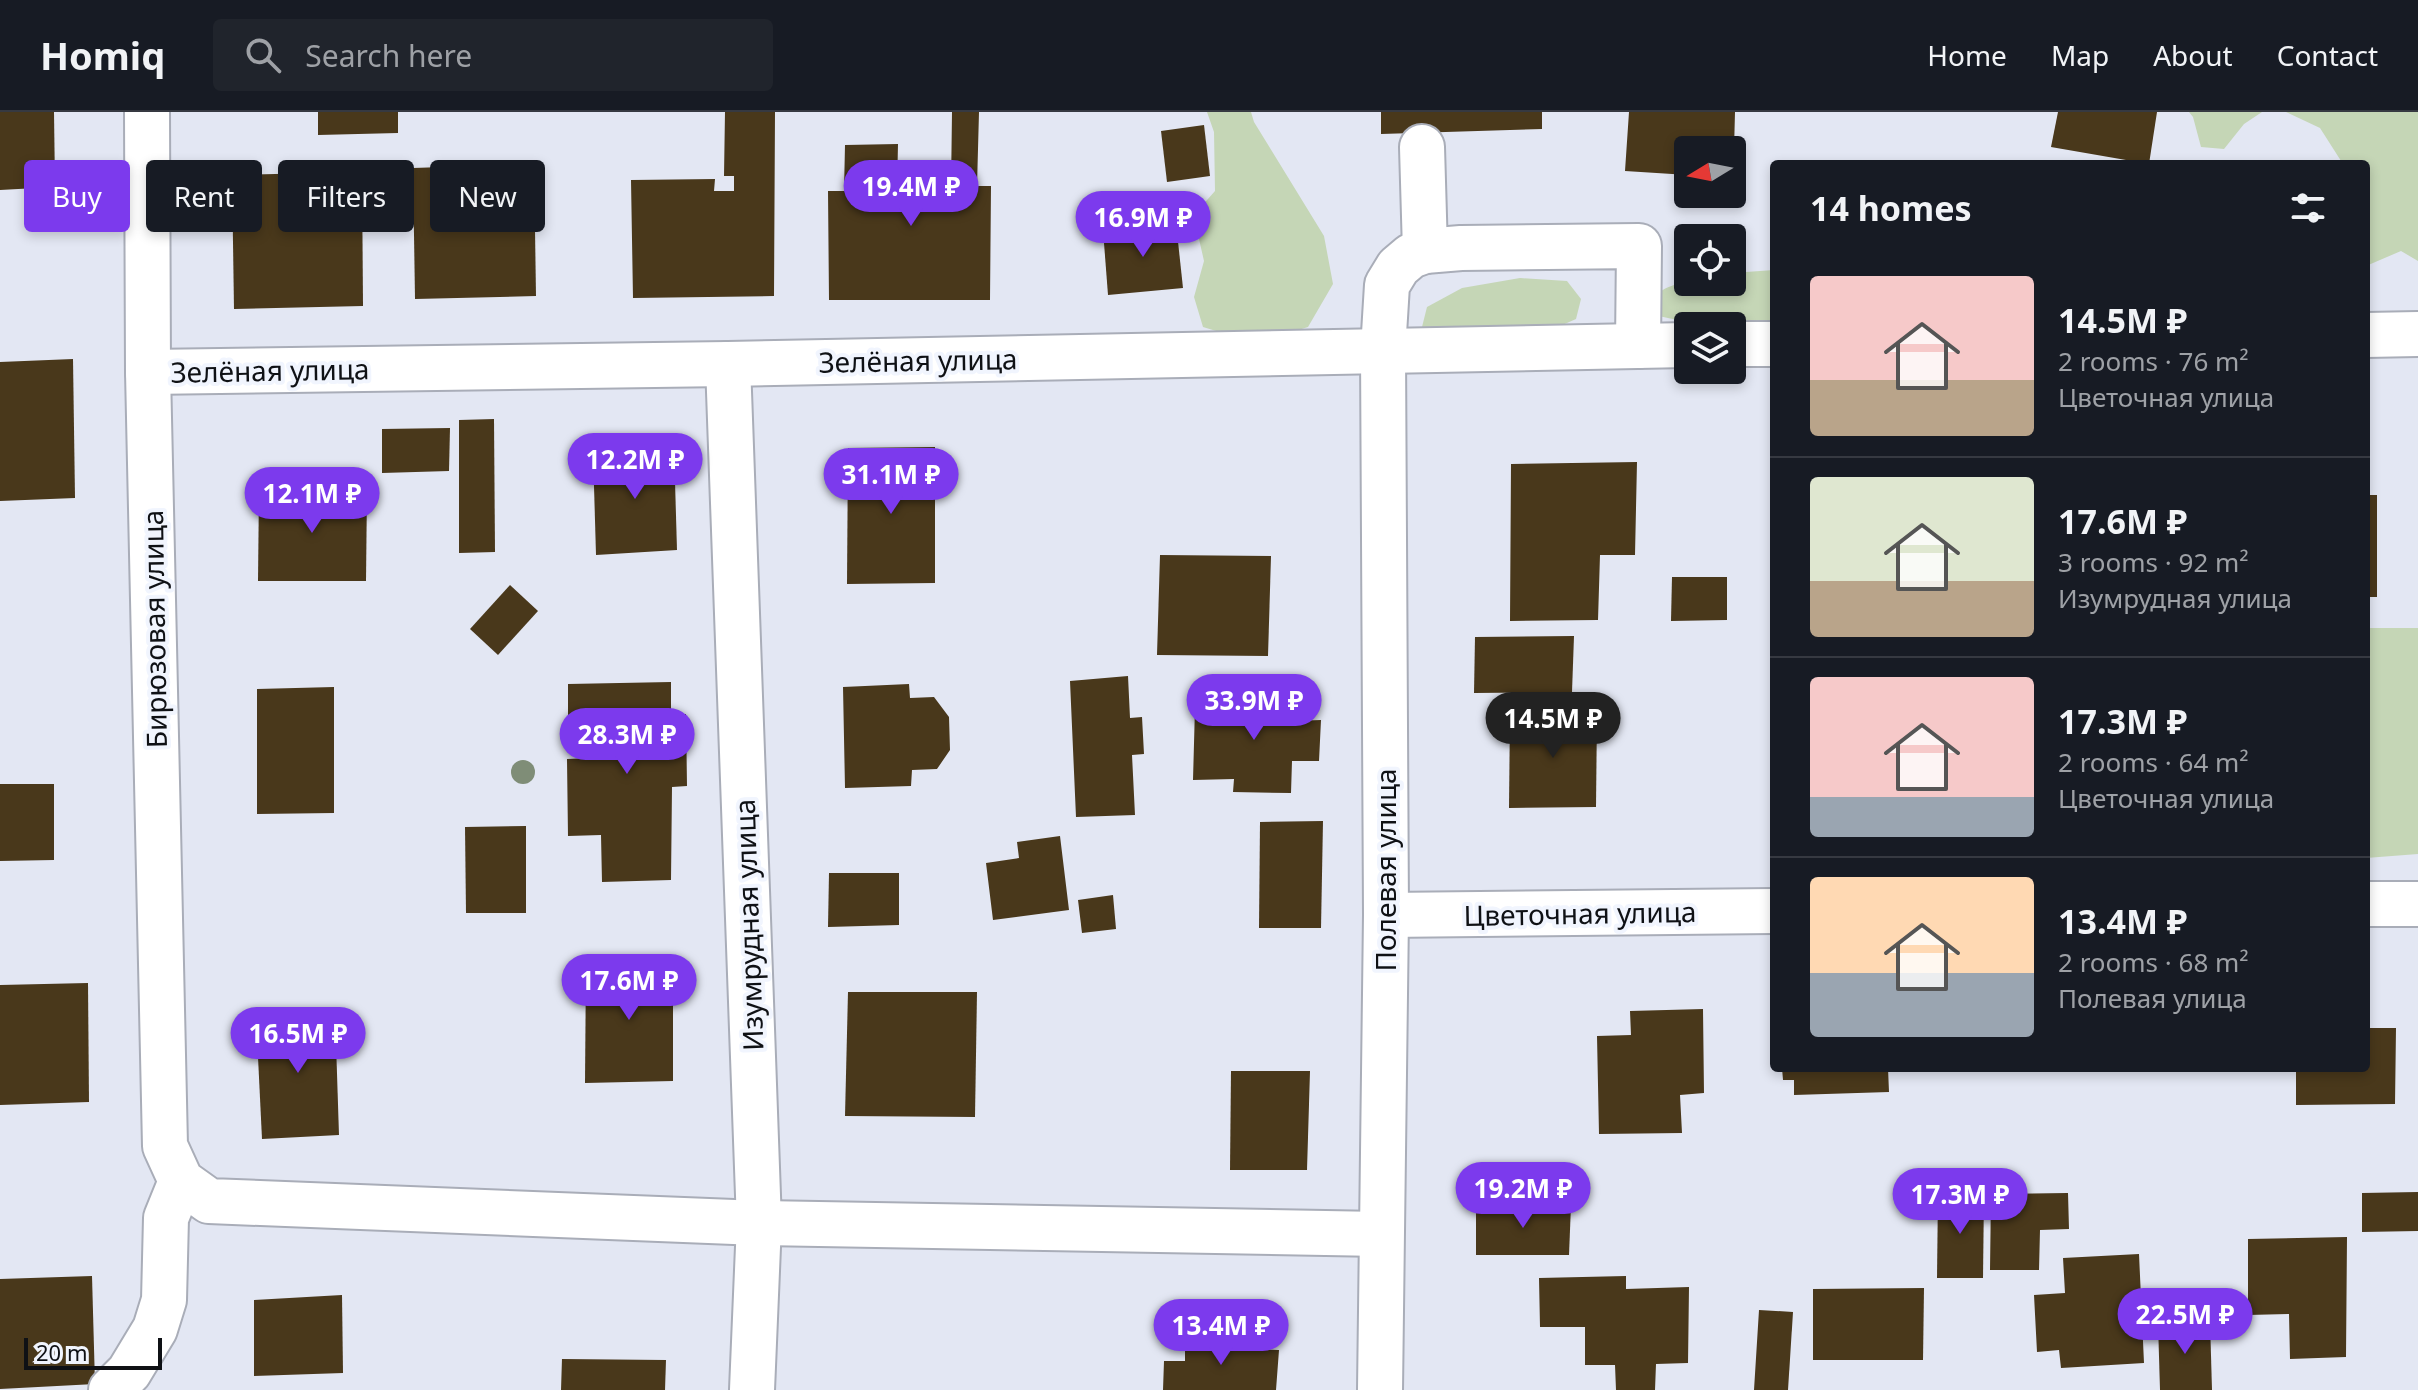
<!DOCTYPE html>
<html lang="en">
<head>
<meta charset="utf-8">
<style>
	body { margin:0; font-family:"Noto Sans",sans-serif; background:#20242c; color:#f1f3f6; height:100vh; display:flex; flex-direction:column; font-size:30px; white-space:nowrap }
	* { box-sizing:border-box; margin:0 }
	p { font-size:26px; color:#9ea1a6 }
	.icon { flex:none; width:44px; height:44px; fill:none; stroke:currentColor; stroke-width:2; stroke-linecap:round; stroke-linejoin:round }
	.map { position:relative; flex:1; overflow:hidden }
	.drawer { position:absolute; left:1770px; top:48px; width:600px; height:912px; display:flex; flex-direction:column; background:#171b24; border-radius:8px; box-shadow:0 4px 12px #0003 }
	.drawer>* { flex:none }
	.hud { position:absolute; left:24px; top:48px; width:760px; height:72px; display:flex; gap:16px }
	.needle { width:52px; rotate:260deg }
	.controls { position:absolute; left:1674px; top:24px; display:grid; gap:16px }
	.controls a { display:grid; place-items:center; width:72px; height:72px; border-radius:8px; background:#171b24; box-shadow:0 4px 12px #0003; font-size:40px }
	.scale { position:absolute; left:24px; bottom:20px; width:138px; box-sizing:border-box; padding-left:8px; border:4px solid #0f1115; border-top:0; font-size:22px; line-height:28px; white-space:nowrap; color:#0f1115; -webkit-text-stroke:6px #f1f5fe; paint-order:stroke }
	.price { position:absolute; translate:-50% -68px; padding:0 18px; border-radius:28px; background:#7c3aed; color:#fff; font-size:26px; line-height:52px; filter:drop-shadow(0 2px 4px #0008) }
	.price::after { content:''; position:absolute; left:50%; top:48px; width:24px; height:18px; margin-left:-12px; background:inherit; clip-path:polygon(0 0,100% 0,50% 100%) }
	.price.selected { background:#222; color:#fff }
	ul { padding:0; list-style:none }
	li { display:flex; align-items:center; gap:24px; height:200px; padding:0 40px }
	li+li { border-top:2px solid #363941 }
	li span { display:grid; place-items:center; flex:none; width:224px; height:160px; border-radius:8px; color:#555 }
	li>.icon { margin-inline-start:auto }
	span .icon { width:96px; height:96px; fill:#fffc; stroke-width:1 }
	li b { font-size:34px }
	h2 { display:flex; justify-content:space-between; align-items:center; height:96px; padding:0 40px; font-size:34px }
	.pill { padding:0 28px; border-radius:8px; background:#171b24; box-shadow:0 4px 12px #0003; font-size:28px; line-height:72px }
	.pill.selected { background:#7c3aed; color:#fff }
	header { display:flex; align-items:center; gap:48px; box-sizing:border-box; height:112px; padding:0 40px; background:#171b24; border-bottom:2px solid #363941 }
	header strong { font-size:38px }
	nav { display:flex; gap:44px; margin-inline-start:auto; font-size:28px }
	.search { width:560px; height:72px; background:#20242c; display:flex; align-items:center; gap:20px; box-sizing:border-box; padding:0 28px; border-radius:8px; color:#9ea1a6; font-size:30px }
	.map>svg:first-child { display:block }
	.green { fill:#c5d6b6 }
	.building { fill:#49381b }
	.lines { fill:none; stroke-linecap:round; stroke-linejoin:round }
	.minor-casing { stroke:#a9adb8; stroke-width:48 }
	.minor { stroke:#fff; stroke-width:44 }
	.tree { fill:#7f8d77 }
	.labels { text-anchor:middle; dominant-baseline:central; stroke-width:8; stroke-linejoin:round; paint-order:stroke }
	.street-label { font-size:28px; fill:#0f1115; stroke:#f1f5fe }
</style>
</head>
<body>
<header>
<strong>Homiq</strong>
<div class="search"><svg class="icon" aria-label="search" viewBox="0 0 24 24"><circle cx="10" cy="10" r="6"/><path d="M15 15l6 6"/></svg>Search here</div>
<nav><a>Home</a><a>Map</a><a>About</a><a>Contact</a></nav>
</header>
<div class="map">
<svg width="2418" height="1278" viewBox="0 0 2418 1278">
	<rect width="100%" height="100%" fill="#e3e7f3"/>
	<!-- green -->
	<g class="green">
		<path d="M1207,0H1251L1254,10L1324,124L1333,172L1308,215C1264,230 1248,229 1203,215L1194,185L1204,149L1199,127L1200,96L1215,79L1214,20Z"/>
		<path d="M2189,0H2262L2244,12L2224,37L2201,35L2193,5Z"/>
		<path d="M2286,0H2418V149L2401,139L2366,154V52H2343L2320,16Z"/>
		<path d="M1774,158V211L1705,214L1654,203L1649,189C1674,164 1699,170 1732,170V161Z"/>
		<path d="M1520,166L1567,169L1581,187L1576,207L1551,218L1443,228L1422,215L1427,195L1462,176Z"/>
		<path d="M2366,516H2418V742L2366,746Z"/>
	</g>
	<!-- building -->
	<g class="building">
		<path d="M0,0H54L55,75L0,78Z"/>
		<path d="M318,0H398V21L318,23Z"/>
		<path d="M725,0H775L774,184L633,186L631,68L715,67L714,79H734V64H724Z"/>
		<path d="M952,0H979L977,74H991L990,188H829L828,79H844L845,33L898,32L897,77L951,76Z"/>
		<path d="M1381,0H1542V17L1381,22Z"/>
		<path d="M1629,0H1735L1734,38H1688V63L1625,59Z"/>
		<path d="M2058,0H2157L2149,52L2051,35Z"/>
		<path d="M1204,13L1210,64L1167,70L1161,19Z"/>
		<path d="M534,52L536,184L415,187L413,56Z"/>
		<path d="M362,60L363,194L234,197L232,63Z"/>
		<path d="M1176,111L1183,176L1108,183L1103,118Z"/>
		<path d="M73,247L75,386L0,389V250Z"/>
		<path d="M494,307L495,440L459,441V308Z"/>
		<path d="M450,316L449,359L382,361V317Z"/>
		<path d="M674,335L677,438L596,443L593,339Z"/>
		<path d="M935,335V471L847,472L848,336Z"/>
		<path d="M1637,350L1635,443H1600L1598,508L1510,509L1511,352Z"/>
		<path d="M259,377H367L366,469H258Z"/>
		<rect x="2366" y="383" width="11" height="102"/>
		<path d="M1160,443L1271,444L1268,544L1157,543Z"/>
		<path d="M1672,465H1727V508L1671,509Z"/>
		<path d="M510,473L538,499L498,543L470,517Z"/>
		<path d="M1574,524L1572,580L1474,581L1475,525Z"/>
		<path d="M1128,564L1130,606L1142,605L1144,642L1132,643L1135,703L1076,705L1070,569Z"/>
		<path d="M671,570V602H686L687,674L672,675L671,768L602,770L601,723L568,724L567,647L593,646V614L568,615V572Z"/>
		<path d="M909,572L910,586L934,585L949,605L950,638L937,657L912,658L911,674L845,676L843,575Z"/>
		<path d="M334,575V701L257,702V577Z"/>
		<path d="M1233,581H1296L1294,609L1321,608L1319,649H1292L1291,681L1233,680L1234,667L1193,668L1195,595H1233Z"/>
		<path d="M1597,601L1596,695L1509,696L1510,602Z"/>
		<path d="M0,672H54V748L0,749Z"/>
		<path d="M1323,709L1321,816H1259L1260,710Z"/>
		<path d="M526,714V801H466L465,715Z"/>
		<path d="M1060,724L1069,798L993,808L986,751L1019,746L1017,730Z"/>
		<path d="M829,761H899V813L828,815Z"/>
		<path d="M1113,783L1116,817L1082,821L1078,788Z"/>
		<path d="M673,850V969L585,971L586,851Z"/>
		<path d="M88,871L89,990L0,993V873Z"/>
		<path d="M848,880H977L975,1005L845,1004Z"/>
		<path d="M1703,897L1704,981L1680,983L1682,1021L1599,1022L1597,924L1631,923L1630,899Z"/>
		<path d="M335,900L339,1023L262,1027L256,904Z"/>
		<path d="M2366,916H2396L2395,992L2296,993V956H2366Z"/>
		<path d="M1782,956H1888L1889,980L1794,983V968H1783Z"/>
		<path d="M1231,959H1310L1307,1058H1230Z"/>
		<path d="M2418,1080V1119L2362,1120V1081Z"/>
		<path d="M1938,1081H1984L1983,1166H1937Z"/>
		<path d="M2068,1081L2069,1117L2040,1118L2039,1158H1990L1991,1082Z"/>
		<path d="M1476,1093H1571L1569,1143H1476Z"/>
		<path d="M2347,1125L2346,1245L2290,1247L2289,1202L2248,1203V1127Z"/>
		<path d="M2139,1142L2144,1251L2061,1256L2059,1238L2037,1240L2034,1183L2065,1181L2063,1146Z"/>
		<path d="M92,1164L95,1272L0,1277V1167Z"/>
		<path d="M1626,1164V1177L1689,1175L1688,1251L1656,1252L1655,1278H1616L1615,1253H1585V1215H1540L1539,1166Z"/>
		<path d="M1924,1176L1923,1248H1813V1177Z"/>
		<path d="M342,1183L343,1261L254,1264V1188Z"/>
		<path d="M1759,1198L1793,1200L1788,1278H1754Z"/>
		<path d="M2210,1209L2212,1278H2160L2158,1211Z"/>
		<path d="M1185,1222L1232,1223L1231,1237L1279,1238L1276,1278H1163L1164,1249H1185Z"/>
		<path d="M562,1247L666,1248L665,1278H561Z"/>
	</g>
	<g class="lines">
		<defs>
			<g id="minor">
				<path d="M147,0L148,260L165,1034L181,1069L209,1089L759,1111L1381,1122"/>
				<path d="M1422,35L1425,139"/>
				<path d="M2366,223L2418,222"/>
				<path d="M1732,232H1774"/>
				<path d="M728,252L759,1111L752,1278"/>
				<path d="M148,260L728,252L1688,233"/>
				<path d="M2366,792H2418"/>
				<path d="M1386,803L1774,799"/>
				<path d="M111,1278L129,1260L155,1217L164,1188L166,1106L181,1069"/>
				<path d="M1380,1278L1386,803L1383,238L1387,173L1398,155L1411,144L1425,139L1461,136L1639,134L1638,234"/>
			</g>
		</defs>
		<!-- minor casing -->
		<use href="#minor" class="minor-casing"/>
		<!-- minor -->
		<use href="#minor" class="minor"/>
	</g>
	<!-- trees -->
	<circle class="tree" cx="523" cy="660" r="12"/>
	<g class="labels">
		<!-- street labels -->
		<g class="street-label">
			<text transform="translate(918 248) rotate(-1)">Зелёная улица</text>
			<text transform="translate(270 258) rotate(-1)">Зелёная улица</text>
			<text transform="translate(154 517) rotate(-91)">Бирюзовая улица</text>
			<text transform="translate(1385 758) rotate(-90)">Полевая улица</text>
			<text transform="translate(1580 801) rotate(-1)">Цветочная улица</text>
			<text transform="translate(748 813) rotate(-92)">Изумрудная улица</text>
		</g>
	</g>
</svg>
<div class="controls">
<a><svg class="needle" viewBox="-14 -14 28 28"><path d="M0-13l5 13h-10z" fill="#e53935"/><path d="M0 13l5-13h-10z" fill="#9ea1a6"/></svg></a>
<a><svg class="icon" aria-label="locate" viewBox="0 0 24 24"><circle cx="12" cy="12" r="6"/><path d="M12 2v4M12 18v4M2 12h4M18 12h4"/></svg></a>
<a><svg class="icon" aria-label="layers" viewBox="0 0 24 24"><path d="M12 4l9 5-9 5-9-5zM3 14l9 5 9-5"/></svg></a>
</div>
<div class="scale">20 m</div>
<b class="price" style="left:911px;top:116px">19.4M ₽</b>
<b class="price" style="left:1143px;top:147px">16.9M ₽</b>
<b class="price" style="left:635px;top:389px">12.2M ₽</b>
<b class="price" style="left:891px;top:404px">31.1M ₽</b>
<b class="price" style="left:312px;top:423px">12.1M ₽</b>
<b class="price" style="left:1254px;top:630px">33.9M ₽</b>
<b class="price selected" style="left:1553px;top:648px">14.5M ₽</b>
<b class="price" style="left:627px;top:664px">28.3M ₽</b>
<b class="price" style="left:629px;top:910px">17.6M ₽</b>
<b class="price" style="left:298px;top:963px">16.5M ₽</b>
<b class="price" style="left:1523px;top:1118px">19.2M ₽</b>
<b class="price" style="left:1960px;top:1124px">17.3M ₽</b>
<b class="price" style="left:2185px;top:1244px">22.5M ₽</b>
<b class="price" style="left:1221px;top:1255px">13.4M ₽</b>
<div class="hud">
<a class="pill selected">Buy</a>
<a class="pill">Rent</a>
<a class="pill">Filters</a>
<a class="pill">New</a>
</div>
<section class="drawer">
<h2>14 homes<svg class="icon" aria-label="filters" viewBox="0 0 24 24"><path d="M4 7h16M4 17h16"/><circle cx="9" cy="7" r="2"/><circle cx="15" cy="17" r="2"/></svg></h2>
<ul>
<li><span style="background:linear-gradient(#f6c9c9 65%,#b9a48a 0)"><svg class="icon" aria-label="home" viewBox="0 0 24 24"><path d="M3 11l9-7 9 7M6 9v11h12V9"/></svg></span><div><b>14.5M ₽</b><p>2 rooms · 76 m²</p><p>Цветочная улица</p></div></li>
<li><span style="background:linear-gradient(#dfe7d0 65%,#b9a48a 0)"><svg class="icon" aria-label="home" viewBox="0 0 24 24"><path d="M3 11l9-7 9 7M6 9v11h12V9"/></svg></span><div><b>17.6M ₽</b><p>3 rooms · 92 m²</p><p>Изумрудная улица</p></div></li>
<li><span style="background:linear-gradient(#f6c9c9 75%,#9aa5b1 0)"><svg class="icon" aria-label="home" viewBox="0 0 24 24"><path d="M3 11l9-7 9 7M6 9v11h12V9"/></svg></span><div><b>17.3M ₽</b><p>2 rooms · 64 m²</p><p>Цветочная улица</p></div></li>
<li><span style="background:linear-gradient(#ffd9b3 60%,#9aa5b1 0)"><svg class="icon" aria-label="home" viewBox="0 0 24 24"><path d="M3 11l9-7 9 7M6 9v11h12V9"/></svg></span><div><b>13.4M ₽</b><p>2 rooms · 68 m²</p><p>Полевая улица</p></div></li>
</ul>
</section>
</div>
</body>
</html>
